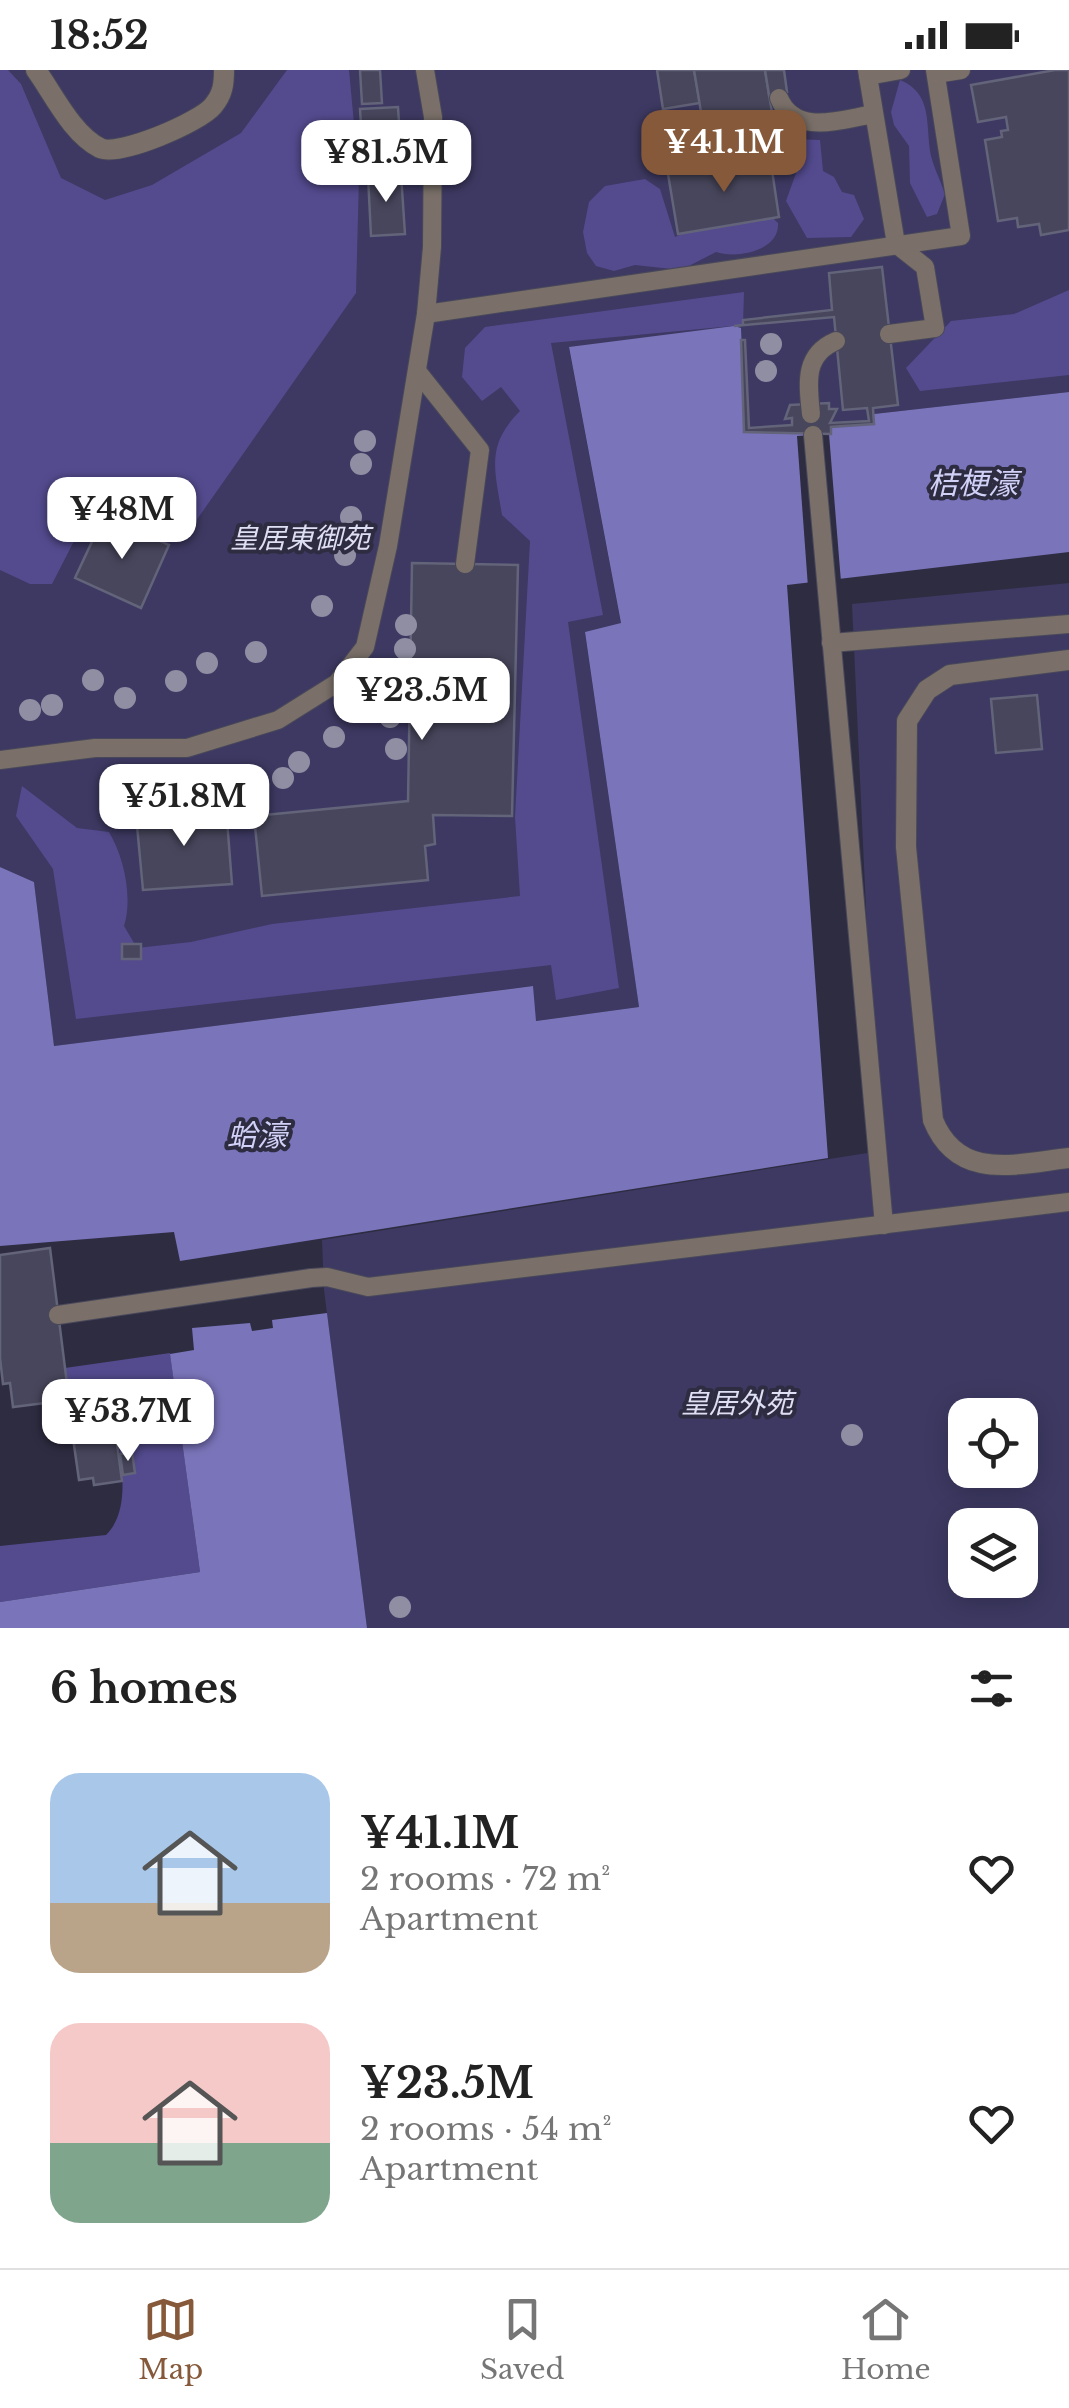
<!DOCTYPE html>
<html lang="en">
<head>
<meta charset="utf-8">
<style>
	body { margin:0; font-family:"Libre Baskerville","Noto Sans JP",serif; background:#f6f6f6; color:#222; height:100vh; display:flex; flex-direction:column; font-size:38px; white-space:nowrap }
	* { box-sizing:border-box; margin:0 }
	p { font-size:32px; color:#767676 }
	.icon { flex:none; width:55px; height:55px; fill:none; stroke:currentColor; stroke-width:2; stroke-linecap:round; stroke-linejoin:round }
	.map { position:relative; height:1558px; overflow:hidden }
	.panel { display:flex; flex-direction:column; background:#fff; flex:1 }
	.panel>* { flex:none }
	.tools { position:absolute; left:948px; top:1328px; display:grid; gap:20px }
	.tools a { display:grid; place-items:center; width:90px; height:90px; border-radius:20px; background:#fff; box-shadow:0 5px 25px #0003; font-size:50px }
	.price { position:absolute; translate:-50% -85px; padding:0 22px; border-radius:20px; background:#fff; color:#222; font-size:32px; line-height:65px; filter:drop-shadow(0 2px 5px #0008) }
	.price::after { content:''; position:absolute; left:50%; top:60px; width:30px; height:22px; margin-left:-15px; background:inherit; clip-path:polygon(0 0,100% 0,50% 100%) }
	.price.on { background:#85593a; color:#fff }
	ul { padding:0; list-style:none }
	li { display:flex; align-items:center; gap:30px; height:250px; padding:0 50px }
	li span { display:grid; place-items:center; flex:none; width:280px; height:200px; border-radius:30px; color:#555 }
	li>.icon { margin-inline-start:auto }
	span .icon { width:120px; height:120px; fill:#fffc; stroke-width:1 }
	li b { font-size:42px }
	h2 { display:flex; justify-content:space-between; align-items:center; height:120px; padding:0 50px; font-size:42px }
	.status { display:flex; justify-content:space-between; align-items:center; height:70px; padding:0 50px; background:#fff; direction:ltr }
	.status svg { height:28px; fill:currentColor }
	.menu { display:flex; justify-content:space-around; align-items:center; height:140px; border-top:2px solid #e0e0e0; background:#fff; font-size:28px; color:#767676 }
	.menu a { display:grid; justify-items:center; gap:5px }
	.menu .on { color:#85593a }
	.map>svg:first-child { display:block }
	.green { fill:#3d3962; fill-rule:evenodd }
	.forest { fill:#534b8e }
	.water { fill:#7a74ba }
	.pier { fill:#2e2c41 }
	.building { fill:#47465c; stroke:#63637a; stroke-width:2.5 }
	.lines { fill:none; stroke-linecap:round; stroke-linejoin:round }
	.lane-casing { stroke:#49485b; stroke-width:20 }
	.street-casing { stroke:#49485b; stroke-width:22 }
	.lane { stroke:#7a7069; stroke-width:18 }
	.street { stroke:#7a7069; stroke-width:20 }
	.tree { fill:#8f8ea3 }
	.labels { text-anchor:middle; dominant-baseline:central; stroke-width:8; stroke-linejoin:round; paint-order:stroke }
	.park-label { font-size:28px; font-style:italic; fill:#dfdff3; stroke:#2e2c41 }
	.water-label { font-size:30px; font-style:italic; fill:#d1d0f7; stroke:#2e2c41 }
</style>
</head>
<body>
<div class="status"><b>18:52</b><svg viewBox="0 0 49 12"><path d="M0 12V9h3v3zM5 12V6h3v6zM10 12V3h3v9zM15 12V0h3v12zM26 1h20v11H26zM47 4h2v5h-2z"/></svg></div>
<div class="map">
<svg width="1069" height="1558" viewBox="0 0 1069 1558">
	<rect width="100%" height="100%" fill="#2e2c41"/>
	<!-- green -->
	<g class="green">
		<path d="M0,0H1069V322L874,344V354L832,357L829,364L744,362L740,259L569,278L621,554L585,563L639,937L535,951L532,916L54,976L34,812L0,797Z"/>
		<path d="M1069,513V1558H367L324,1220L322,1170L886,1080L868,883L852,534ZM965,1345H1020V1400H965ZM965,1455H1020V1510H965Z"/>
	</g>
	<!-- forest -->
	<g class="forest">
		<path d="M0,0H8L21,14L61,108L105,130L152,115L241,63L287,0H349L359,107L356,223L191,458L176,463L105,431L91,438L52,514H30L0,500Z"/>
		<path d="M900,10C934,24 925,56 931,86C934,98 941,112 945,124L937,144L927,147L910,113L909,76L894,55L891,42Z"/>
		<path d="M774,52L793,69L820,70L823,101L834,107L842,122L854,125L864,149L851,167L807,168L786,131L796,103L778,90L768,74Z"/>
		<path d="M645,109L660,119L675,167L757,133L778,153C780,181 737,189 716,182L681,200L635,195L614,201L596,196L587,183L583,162L589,132L605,116Z"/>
		<path d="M1069,220V305L920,321L906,298L951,251L1014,244Z"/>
		<path d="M744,222L743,255L551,273L603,545L568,552L619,918L556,930L551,895L76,949L53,799L16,746L22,716L77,758L109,762C124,787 133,828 124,856L137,878L191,872L272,854L520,826L515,747L530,471L502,445C495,400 485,376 520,341L501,317L482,331L462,307L465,278L485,257Z"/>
		<path d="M170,1283L200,1502L0,1532V1476L106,1465C136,1436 117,1373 112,1336L100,1338L98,1329L68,1333L65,1298Z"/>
	</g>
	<!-- water -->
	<g class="water">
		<path d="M734,256L741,258L745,362L829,364L831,357L874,354V344L1069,322V482L787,515L828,1088L180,1191L174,1162L0,1176V797L34,812L54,976L533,916L536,951L639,937L585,562L621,553L569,277Z"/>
		<path d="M327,1243L367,1558H0V1532L200,1502L170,1284L194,1280L192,1258L250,1253L252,1261L273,1258L272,1250Z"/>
	</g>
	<!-- pier -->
	<path class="pier" d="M829,364L841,512L808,517L797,366Z"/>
	<!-- building -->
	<g class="building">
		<path d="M360,0H380L382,33L362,34Z"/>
		<path d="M657,0H694L700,33L663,39Z"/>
		<path d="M694,0H765L777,73L708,84Z"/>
		<path d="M765,0H784L787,22L769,25Z"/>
		<path d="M1055,0H1069V160L1041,165L1039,154L1018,157L1017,148L998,151L985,70L1002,67L1001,61L1008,60L1006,47L978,52L971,15Z"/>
		<path d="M398,37L402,99L364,102L360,39Z"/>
		<path d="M770,87L779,147L678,164L668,104Z"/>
		<path d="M401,104L405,164L371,166L368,106Z"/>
		<path d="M882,197L898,335L873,338L874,354L831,357V364L744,362L741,270H745L749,358L792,355V348L785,349L790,335L829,333V339H837L830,353L869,351L867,338L843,340L834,247L734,256L743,255V250L832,240L829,203Z"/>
		<path d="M104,446L169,475L141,538L75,508Z"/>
		<path d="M412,493L518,495L512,746L433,745L435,774L425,776L428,810L262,826L254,746L408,731Z"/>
		<path d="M1037,625L1042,679L996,683L991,629Z"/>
		<path d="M226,737L232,814L143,820L136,745Z"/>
		<rect x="122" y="874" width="19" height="15"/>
		<path d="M50,1178L69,1330L13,1337L10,1313L3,1314L0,1288V1185Z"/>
		<path d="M98,1329L100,1338L112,1336L122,1411L94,1415L93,1408L79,1410L68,1333Z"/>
		<path d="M132,1382L135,1403L123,1405L120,1384Z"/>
	</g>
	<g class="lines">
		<defs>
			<g id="lane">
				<path d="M867,0L896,174L925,197L935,258L889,264"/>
				<path d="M936,4L961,0"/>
				<path d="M868,6L901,0"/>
				<path d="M779,28C795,67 842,49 874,44"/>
				<path d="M426,244L961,166L935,0"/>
				<path d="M417,301L480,380L465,494"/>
				<path d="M811,344C808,314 803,285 836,271"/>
				<path d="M813,365L884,1155"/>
				<path d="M831,573L1069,554"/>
				<path d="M0,690L95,678H187L278,650L337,613L365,577L388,476L426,244L432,177L433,47L425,0"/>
				<path d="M58,1245L311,1208L327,1207L368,1217L1069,1132"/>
			</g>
			<g id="street">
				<path d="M36,0C54,25 72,64 100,78C119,87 200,52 213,36C223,24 224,14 224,0"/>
				<path d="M1069,590L950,605L927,620L907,651L906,777L933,1050C958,1112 1016,1094 1069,1088"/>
			</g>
		</defs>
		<!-- lane casing -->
		<use href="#lane" class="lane-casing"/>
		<!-- street casing -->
		<use href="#street" class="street-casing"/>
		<!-- lane -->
		<use href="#lane" class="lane"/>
		<!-- street -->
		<use href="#street" class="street"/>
	</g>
	<!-- trees -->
	<g class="tree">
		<circle cx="771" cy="274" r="11"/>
		<circle cx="766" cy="301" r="11"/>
		<circle cx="365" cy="371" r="11"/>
		<circle cx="361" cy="394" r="11"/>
		<circle cx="351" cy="447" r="11"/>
		<circle cx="345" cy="485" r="11"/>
		<circle cx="322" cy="536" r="11"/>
		<circle cx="406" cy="555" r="11"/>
		<circle cx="405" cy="579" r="11"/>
		<circle cx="256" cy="582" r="11"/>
		<circle cx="207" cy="593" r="11"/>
		<circle cx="93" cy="610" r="11"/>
		<circle cx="176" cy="611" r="11"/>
		<circle cx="397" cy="614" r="11"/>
		<circle cx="125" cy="628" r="11"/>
		<circle cx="367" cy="634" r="11"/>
		<circle cx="52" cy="635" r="11"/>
		<circle cx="30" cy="640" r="11"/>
		<circle cx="390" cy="647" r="11"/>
		<circle cx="334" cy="667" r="11"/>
		<circle cx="396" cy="679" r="11"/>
		<circle cx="299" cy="692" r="11"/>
		<circle cx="283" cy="708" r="11"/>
		<circle cx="183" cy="723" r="11"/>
		<circle cx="218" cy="723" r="11"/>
		<circle cx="151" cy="733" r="11"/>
		<circle cx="852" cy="1365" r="11"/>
		<circle cx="400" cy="1537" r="11"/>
	</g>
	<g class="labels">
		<!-- park labels -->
		<g class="park-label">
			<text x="300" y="468">皇居東御苑</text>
			<text x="737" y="1333">皇居外苑</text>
		</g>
		<!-- water labels -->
		<g class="water-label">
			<text x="973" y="413">桔梗濠</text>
			<text x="257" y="1065">蛤濠</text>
		</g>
	</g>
</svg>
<div class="tools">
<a><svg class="icon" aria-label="locate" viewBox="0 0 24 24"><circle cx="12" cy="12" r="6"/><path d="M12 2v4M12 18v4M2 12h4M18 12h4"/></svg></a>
<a><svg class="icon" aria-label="layers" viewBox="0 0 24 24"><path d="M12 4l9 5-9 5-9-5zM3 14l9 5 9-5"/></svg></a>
</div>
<b class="price on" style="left:724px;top:125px">¥41.1M</b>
<b class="price" style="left:386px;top:135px">¥81.5M</b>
<b class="price" style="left:122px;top:492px">¥48M</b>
<b class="price" style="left:422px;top:673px">¥23.5M</b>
<b class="price" style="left:184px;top:779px">¥51.8M</b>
<b class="price" style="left:128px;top:1394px">¥53.7M</b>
</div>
<section class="panel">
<h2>6 homes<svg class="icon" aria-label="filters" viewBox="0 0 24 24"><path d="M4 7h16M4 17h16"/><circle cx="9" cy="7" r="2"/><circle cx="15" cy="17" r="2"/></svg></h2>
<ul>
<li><span style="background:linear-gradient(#a9c7e8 65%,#b9a48a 0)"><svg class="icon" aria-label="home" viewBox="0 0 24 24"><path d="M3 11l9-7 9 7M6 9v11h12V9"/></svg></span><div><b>¥41.1M</b><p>2 rooms · 72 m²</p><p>Apartment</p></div><svg class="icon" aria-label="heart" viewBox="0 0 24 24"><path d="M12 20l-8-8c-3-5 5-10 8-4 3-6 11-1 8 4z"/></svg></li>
<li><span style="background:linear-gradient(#f6c9c9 60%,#7fa58c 0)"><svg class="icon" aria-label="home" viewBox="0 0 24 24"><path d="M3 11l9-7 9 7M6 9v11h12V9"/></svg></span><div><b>¥23.5M</b><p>2 rooms · 54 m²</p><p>Apartment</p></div><svg class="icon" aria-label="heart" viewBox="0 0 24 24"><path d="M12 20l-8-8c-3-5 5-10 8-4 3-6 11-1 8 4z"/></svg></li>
</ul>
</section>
<nav class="menu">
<a class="on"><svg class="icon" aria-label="map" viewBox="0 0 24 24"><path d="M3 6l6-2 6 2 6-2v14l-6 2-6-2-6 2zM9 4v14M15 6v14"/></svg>Map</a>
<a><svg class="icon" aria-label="saved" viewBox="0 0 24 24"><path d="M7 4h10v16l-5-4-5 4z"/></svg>Saved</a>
<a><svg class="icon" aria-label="home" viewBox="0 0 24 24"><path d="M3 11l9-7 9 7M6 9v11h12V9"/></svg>Home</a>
</nav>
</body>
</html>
